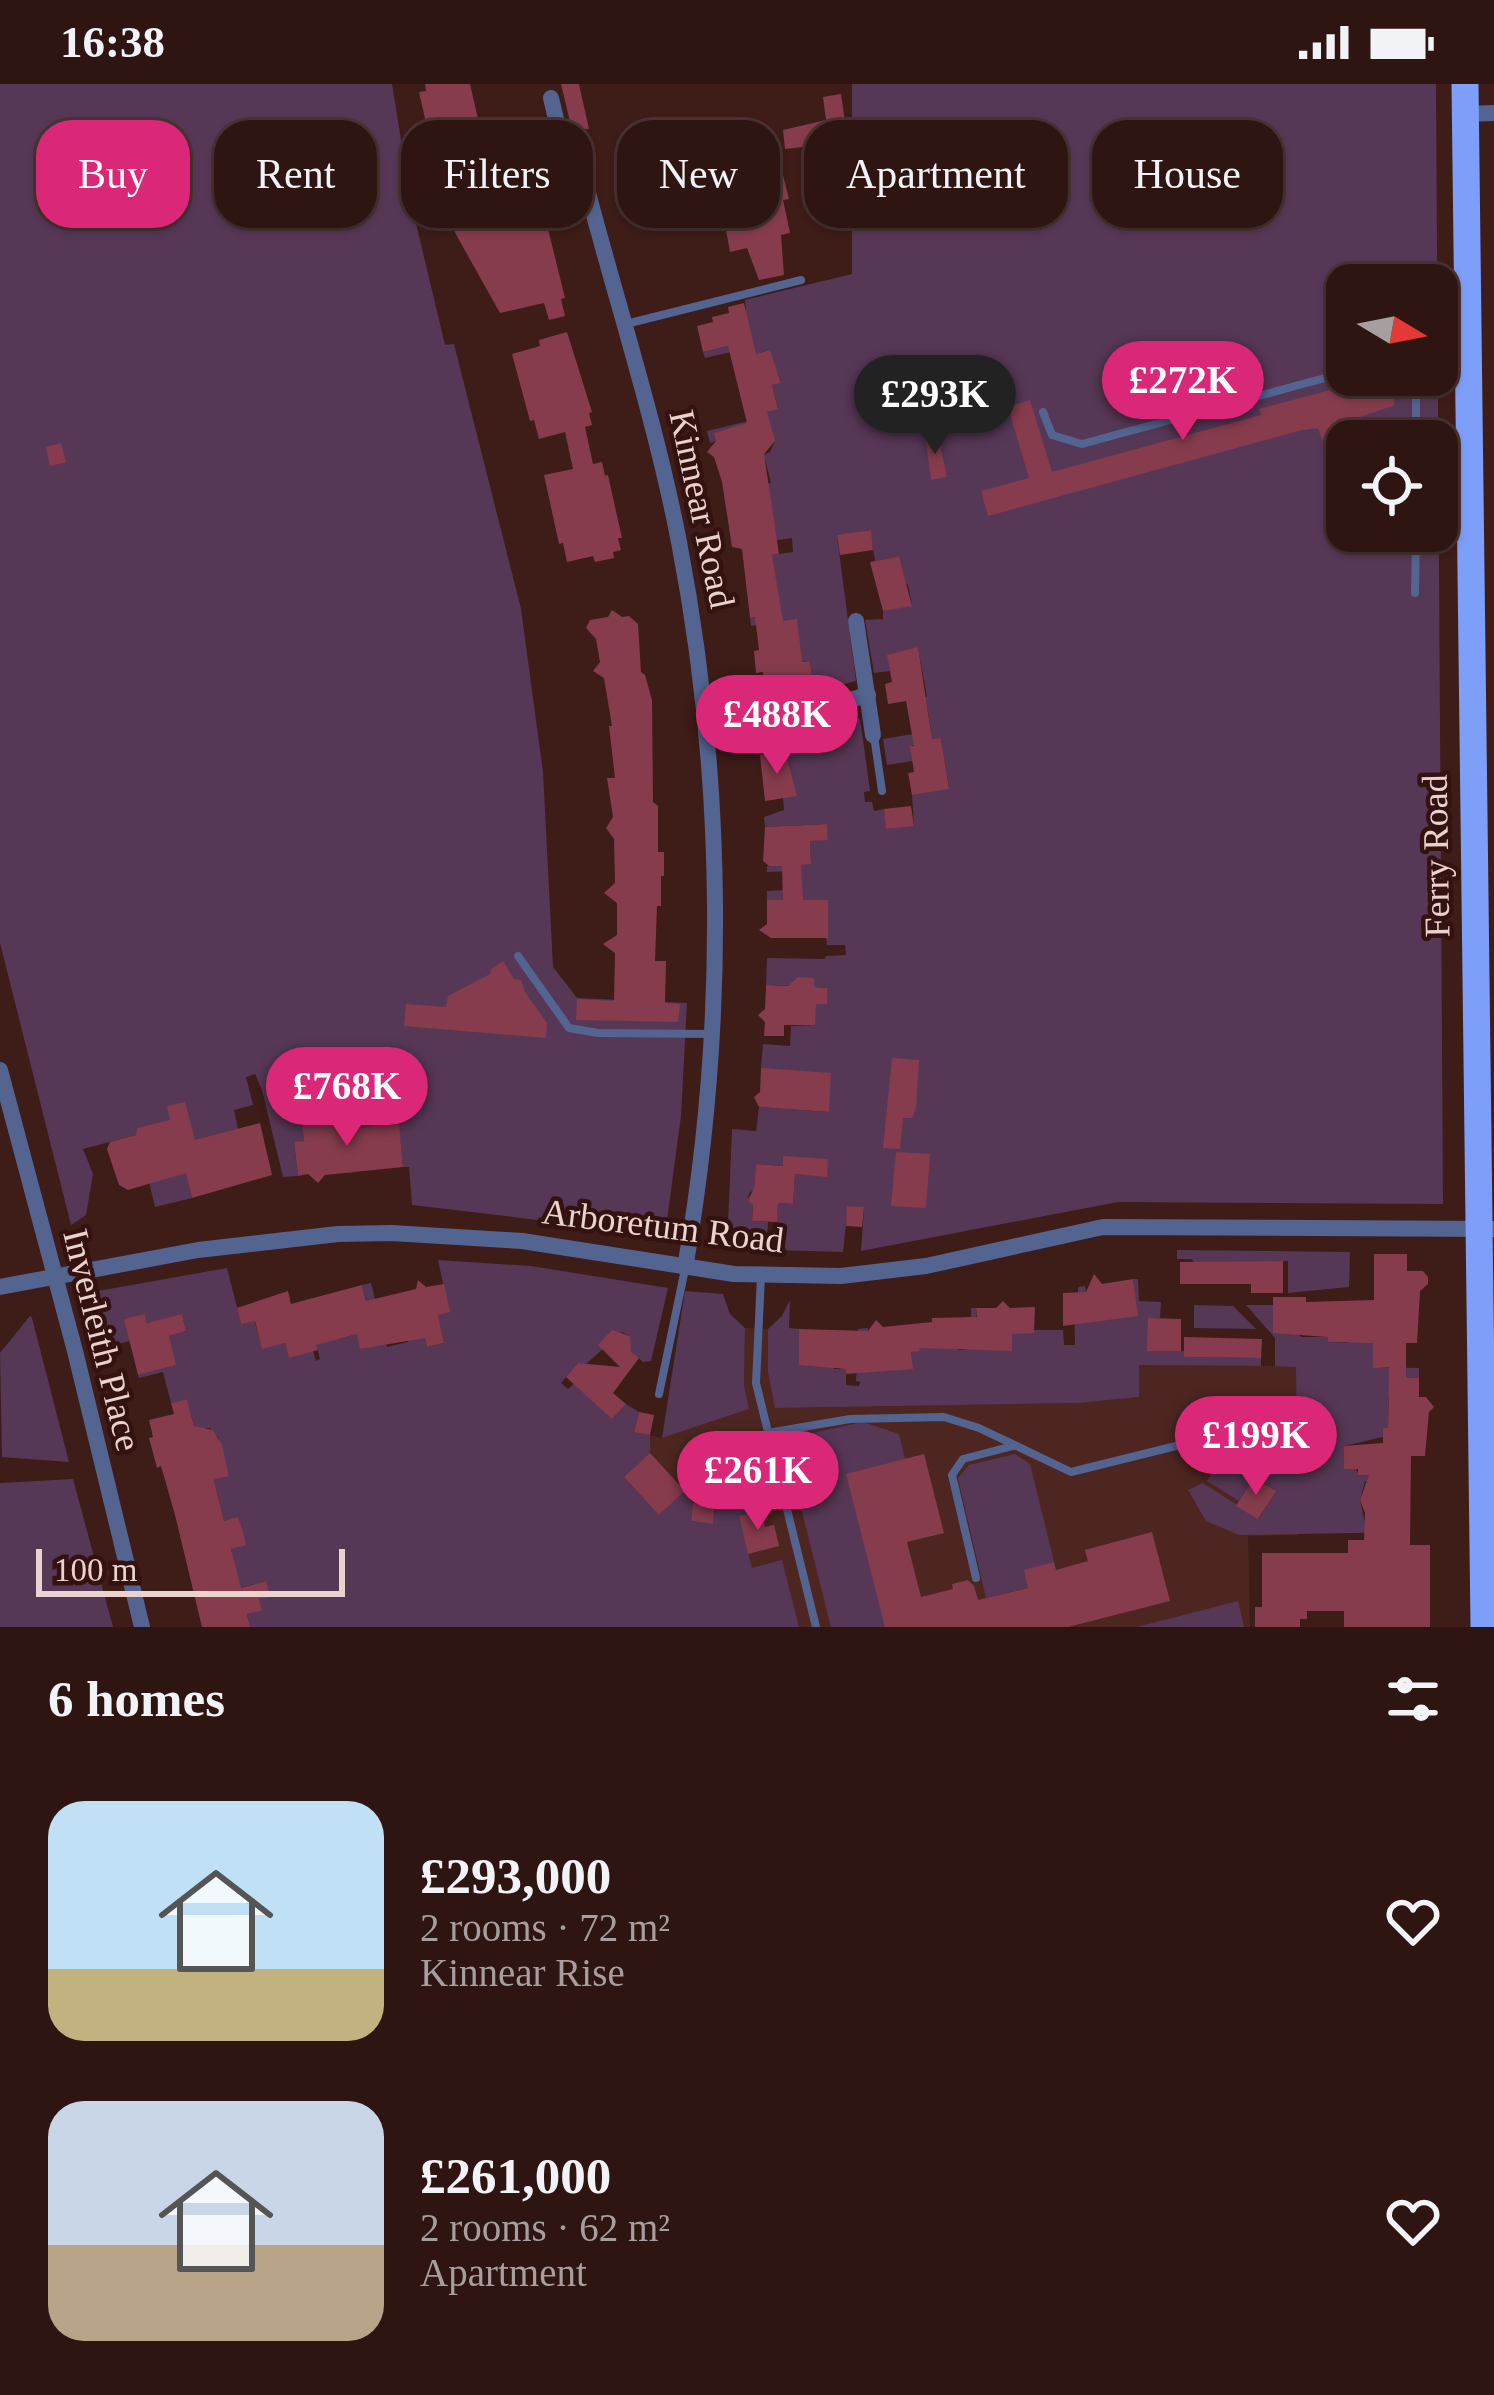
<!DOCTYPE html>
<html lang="en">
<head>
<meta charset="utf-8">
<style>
	body { margin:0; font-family:"Times New Roman",serif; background:#3a2220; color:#f1f3f6; height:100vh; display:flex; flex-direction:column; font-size:45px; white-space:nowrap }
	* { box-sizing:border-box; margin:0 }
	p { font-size:39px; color:#a79f9f }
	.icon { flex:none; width:66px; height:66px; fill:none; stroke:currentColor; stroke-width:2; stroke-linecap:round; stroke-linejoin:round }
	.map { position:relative; height:1543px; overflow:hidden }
	.panel { display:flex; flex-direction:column; background:#2e1512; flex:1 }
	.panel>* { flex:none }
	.banner { position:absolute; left:36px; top:36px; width:1422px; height:108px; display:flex; gap:24px }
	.needle { width:78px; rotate:100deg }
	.controls { position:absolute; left:1326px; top:180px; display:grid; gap:24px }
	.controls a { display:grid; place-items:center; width:132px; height:132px; border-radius:24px; background:#2e1512; box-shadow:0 3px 9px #0004,0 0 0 3px #493432; font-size:60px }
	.scale { position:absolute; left:36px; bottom:30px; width:309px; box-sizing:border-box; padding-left:12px; border:6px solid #ead2ce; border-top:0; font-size:33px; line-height:42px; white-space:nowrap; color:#ead2ce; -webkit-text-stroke:9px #33120f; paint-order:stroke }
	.price { position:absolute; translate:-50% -102px; padding:0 27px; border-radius:42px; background:#db2777; color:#fff; font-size:39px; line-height:78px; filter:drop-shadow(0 3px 6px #0008) }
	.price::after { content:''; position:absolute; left:50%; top:72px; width:36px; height:27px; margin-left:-18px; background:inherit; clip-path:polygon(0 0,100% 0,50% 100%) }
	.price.selected { background:#222; color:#fff }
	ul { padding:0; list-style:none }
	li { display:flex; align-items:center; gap:36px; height:300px; padding:0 48px }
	li span { display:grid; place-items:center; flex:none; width:336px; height:240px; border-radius:36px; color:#555 }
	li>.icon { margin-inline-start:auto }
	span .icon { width:144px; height:144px; fill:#fffc; stroke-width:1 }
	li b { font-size:51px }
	h2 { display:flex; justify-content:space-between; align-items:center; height:144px; padding:0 48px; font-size:51px }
	.pill { padding:0 42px; border-radius:36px; background:#2e1512; box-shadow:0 3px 9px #0004,0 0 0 3px #493432; font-size:42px; line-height:108px }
	.pill.selected { background:#db2777; color:#fff }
	.status { display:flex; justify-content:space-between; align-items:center; height:84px; padding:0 60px; background:#2e1512; direction:ltr }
	.status svg { height:33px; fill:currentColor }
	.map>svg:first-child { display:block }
	.built { fill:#4e2621 }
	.green { fill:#573756; fill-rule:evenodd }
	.building { fill:#863c4d }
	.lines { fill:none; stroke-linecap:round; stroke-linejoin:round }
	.service { stroke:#536490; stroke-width:8 }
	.minor { stroke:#536490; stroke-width:16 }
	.primary { stroke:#7d9ef9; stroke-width:27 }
	.labels { text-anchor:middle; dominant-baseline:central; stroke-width:9; stroke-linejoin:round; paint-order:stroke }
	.street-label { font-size:36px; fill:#ead2ce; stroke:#33120f }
</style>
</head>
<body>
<div class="status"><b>16:38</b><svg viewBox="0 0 49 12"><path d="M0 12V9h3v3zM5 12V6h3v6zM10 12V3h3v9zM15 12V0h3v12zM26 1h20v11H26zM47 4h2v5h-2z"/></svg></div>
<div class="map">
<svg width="1494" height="1543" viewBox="0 0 1494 1543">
	<rect width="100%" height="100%" fill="#3e1c18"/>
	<!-- built -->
	<path class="built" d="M745,1244L768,1245V1288L776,1324L1078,1319L1138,1313L1139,1281L1297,1282L1298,1451L1248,1452L1250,1543H317L468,1311L662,1354L749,1325L744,1301Z"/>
	<!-- green -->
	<g class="green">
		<path d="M0,0H392L411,118L445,261L454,260L521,525L543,688L553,883L577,914L687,919L681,1032L665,1151L412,1121L409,1083H403L398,1036L386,1038L387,1052L367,1043L351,1045L355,1088L349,1089L343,1034L303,1038L304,1057L294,1059L298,1092L283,1093L262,1006L255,990L246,993L253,1021L234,1026L238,1045L188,1095L192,1114L155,1123L149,1098L147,1042L138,1044L136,1051L83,1065L93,1090L86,1131L71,1141L0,859Z"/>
		<path d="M852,0H1436L1443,1120L1118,1118L861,1167L864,1124L848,1122L843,1168L775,1166L778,1119L793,1120L795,1090L811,1091L783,1073V1082L756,1080L754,1106L749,1109L748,1116L753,1119L752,1137L768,1138L766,1165L727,1163L732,1045L756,1047L759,1023L828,1028L761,984L763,960L790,962L791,942L815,941L809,919H827V904L814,903L803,893L795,896V902L766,901L767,874L825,875L826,872L846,871L845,861H827L826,854H810V833L828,816H767V807L801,805V787L767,788V782L811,780L810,757L828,755L826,740L765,743L764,733L784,726L783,714L796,711L785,667L774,668L772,662L764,663L765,670L760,671L758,660L860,634L870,707L864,708L865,718H872L874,727L884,725L887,745L914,741L912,711L949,704L941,654L911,662L913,677L887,681L883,655L931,647L927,622L906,617L927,613L918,564L888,571L890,587L874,589L865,536L883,535V527L912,521L908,501L875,477L870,446L837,452L856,597L767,621L764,600L780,598L782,604L813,599L810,577L788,579L797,536L751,542L750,534L781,528L774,485L748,475L793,468L792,454L777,456L724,410L771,399L765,375L745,379L770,368L775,357L743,341L715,349L716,357L710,359L707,347L749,337V333L778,324L772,301L781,298L769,266L757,270L759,279L731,268L705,274L703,268L752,256L730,230L746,226L745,216L852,190ZM1347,201H1437V291H1347ZM1347,357H1437V447H1347Z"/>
		<path d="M1177,1166L1350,1168L1349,1203L1288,1209V1177L1193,1178L1192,1175H1177Z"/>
		<path d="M438,1176L531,1182L668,1204L651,1277L643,1278L629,1265L630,1252L622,1248L586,1280L578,1279L561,1299L568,1305L578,1296L612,1335L626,1320L639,1328L634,1347L650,1351V1369L624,1393L659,1431L684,1408L693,1419L691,1437L712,1440L726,1389L745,1359L754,1357L764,1403L756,1407L761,1427L739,1433L752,1484L782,1476L799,1543H250L247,1530L261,1527L259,1515L269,1513L265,1497L237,1505L231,1465L245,1460L238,1434L224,1437L214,1396L229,1392L218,1353L210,1344L195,1346L187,1315L171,1319L163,1288L139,1294L138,1291L175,1281L169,1252L186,1247L182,1231L147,1239L145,1230L130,1257L103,1264L90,1213L92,1208L227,1184L241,1239L250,1220L262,1264L285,1259L289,1273L313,1267L316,1277L320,1275L305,1216L312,1214L321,1249L337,1255L357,1250L361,1265L377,1260L362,1201L371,1199L387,1263L408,1258L407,1250L423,1246L427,1263L444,1259L431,1202L449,1228Z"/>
		<path d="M1133,1195H1138L1139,1217L1161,1218L1160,1234L1148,1235V1267H1184L1185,1273L1261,1274V1282L1139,1281V1313L1078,1319L775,1324L768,1288V1245L782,1232L790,1216L789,1244L799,1245V1280L834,1281V1285H842L846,1279V1301L859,1302L860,1298L856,1297L857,1280L861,1279L858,1245L868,1244L869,1288L912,1284L911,1268L919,1266L918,1242L959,1266H967L966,1233H971V1224H976L977,1263L1012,1267V1241L1034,1246H1063L1064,1261H1075L1074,1213L1078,1212V1203L1085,1202L1090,1237L1135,1211Z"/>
		<path d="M685,1207L723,1210L730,1230L745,1244L744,1301L749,1325L662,1354Z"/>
		<path d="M1194,1221L1233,1222L1256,1245L1194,1244Z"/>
		<path d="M1246,1221H1273L1301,1253H1327L1328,1258L1348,1259L1349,1255L1376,1259L1374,1283L1419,1284V1294L1396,1295L1388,1315V1344H1383V1353L1344,1362L1359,1391H1411L1392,1397H1365L1360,1416L1365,1439L1410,1440V1448L1239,1451L1206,1437L1188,1406L1203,1399L1259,1435L1275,1407L1250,1386L1206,1371L1205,1365L1297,1359L1296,1283L1275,1282V1254Z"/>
		<path d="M30,1232L32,1234L69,1378L2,1373L0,1269Z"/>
		<path d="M863,1338L899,1350L905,1375L885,1543H831L785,1360L790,1354Z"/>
		<path d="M1015,1370L1030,1380L1054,1478L1028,1504L986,1514L958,1394L969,1381Z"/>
		<path d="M1207,1375L1254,1393L1239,1417L1207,1397L1211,1392Z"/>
		<path d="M73,1395L113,1543H0V1399Z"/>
		<path d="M1238,1517L1244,1543H1137Z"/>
	</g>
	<!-- building -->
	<g class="building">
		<path d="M425,0H470L487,74L441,82L434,51L429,52L419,8L426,7Z"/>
		<path d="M561,0H579L589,45L572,46Z"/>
		<path d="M841,10L848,58L785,65L783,46L826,36L823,13Z"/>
		<path d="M776,64L789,115L783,116L790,149L781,151L784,191L759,196L747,164L730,168L726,146L746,141L726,90L733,75Z"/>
		<path d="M555,66L565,81L534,88L565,214L561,215L565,232L549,236L544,219L500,229L444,129L496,116L488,77Z"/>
		<path d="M744,219L756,270L770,266L781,299L772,301L778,325L767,328L775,357L764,370L779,470L772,471L783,537L797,535L802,578L810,577L813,600L781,604L780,598L764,600L763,588L756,589L754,567L759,566L755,533L750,534L742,465L732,463L722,398L714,373L707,368L716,357L714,349L747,339L728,262L703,268L697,242L713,238L712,233L729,229L728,223Z"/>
		<path d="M567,248L592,328L589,329L592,341L585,343L593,380L602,378L605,392L608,391L622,454H618L621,466L613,468L614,474L595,478L593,472L567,478L563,459L559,460L544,391L573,385L565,348L539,355L534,336L530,337L512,270L540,262L539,256Z"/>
		<path d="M1388,291L1395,321L1360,333L1363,345L1322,356L1318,344L1302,346L988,432L981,407L1029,394L1008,323L1030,316L1052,388L1261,331L1259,325Z"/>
		<path d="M1004,294L1010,318L963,331L957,306Z"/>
		<path d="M937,347L947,393L931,396L925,350Z"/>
		<path d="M61,359L66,378L50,382L46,363Z"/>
		<path d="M871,446L873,466L840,471L837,451Z"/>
		<path d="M899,473L912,522L883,527L870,478Z"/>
		<path d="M612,526L622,533L629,532L638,540L641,588L645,591L652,616L653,718L658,722V768H664V792H661V822H657L655,877H666L665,919L680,920L678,938L576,936L577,915L614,917L615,869L603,860L617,851V819L604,809L615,799L614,755L606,744L613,733L607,694H615L609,642H612L604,594L593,587L600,578L596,555L586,544L590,536L608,533Z"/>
		<path d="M918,563L932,655L941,654L949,705L912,711L908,689L914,688L910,662H914L906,617L888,620L885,600L892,598L887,571Z"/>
		<path d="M785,667L797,712L765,717L760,671Z"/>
		<path d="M911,722L914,742L886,745L884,725Z"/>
		<path d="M827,740L828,756L810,757L811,780L801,781L803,816H828V854H771L759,846L767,840V816H783L782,782H769L763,777L765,743Z"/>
		<path d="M503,877L514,895L521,896L525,908L547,939L546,954L404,942L406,920L446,923L448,912L490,890L491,885Z"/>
		<path d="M798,893L814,894V903L827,904V920H816L815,941H784V952H764L765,938L758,931L765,925L766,901L788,902Z"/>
		<path d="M892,974L919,976L916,1024L912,1034H903L900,1065L883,1064Z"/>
		<path d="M761,984L831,989L829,1028L759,1023L754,1013L760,1008Z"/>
		<path d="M185,1018L195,1056L260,1039L272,1091L192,1114L186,1089L128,1106L119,1101L107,1065L110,1058L136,1051L137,1044L170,1036L167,1022Z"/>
		<path d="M343,1034L344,1045L399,1040L403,1083L325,1091L318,1099L308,1090L298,1092L294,1058L304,1057L302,1038Z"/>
		<path d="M896,1068L930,1070L926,1124L891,1122Z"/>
		<path d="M783,1072L828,1075L827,1093L795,1090L793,1120L778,1119L777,1138L752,1137L753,1121L748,1116L754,1104L756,1080L783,1082Z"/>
		<path d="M847,1122L864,1123L862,1143L846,1142Z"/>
		<path d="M1374,1170H1407V1187H1423L1428,1193V1200L1420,1207L1417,1259H1406V1294H1419V1313H1426L1434,1323L1429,1328L1425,1372H1411L1410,1461H1430V1543H1344V1527H1307V1535H1300V1543H1255V1523H1262V1469H1348V1456H1364L1365,1429L1360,1416L1369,1391H1358V1385H1344V1362L1383,1359V1344H1388L1389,1283L1373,1284V1259L1328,1258L1327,1253L1273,1249V1213H1306V1218L1374,1216Z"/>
		<path d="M1283,1177V1209H1251V1200H1180V1178Z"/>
		<path d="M1094,1190L1102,1200L1133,1195L1138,1232L1063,1242V1209L1086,1208Z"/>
		<path d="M418,1196L426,1203L444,1200L450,1228L438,1231L444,1259L427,1263L425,1254L360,1265L357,1250L316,1261L318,1266L289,1274L285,1259L262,1265L255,1237L241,1240L237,1224L288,1207L291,1220L362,1201L366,1217L416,1205Z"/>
		<path d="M1003,1217L1010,1224L1035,1223L1034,1249L1012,1250V1267L919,1264L920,1267L911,1268L913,1285L846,1290V1285L799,1281V1245L868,1247L876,1236L883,1243L932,1238V1234L977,1233L976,1224H996Z"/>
		<path d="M145,1230L147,1239L182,1230L186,1247L169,1252L176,1281L138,1291L124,1235Z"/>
		<path d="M1148,1234L1181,1235V1267H1147Z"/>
		<path d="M612,1246L630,1252L631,1267L639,1274L613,1309L626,1320L612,1335L566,1293L578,1279L620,1283L598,1261Z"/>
		<path d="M1184,1253L1262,1255L1261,1274L1184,1273Z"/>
		<path d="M187,1315L194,1342L213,1346L222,1361L229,1392L214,1396L224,1437L238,1433L242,1445L246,1461L231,1465L241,1504L266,1497L270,1513L259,1515L262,1527L247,1530L250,1543H202L175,1431L161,1382L157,1384L149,1354L153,1353L149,1336L174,1330L171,1319Z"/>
		<path d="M639,1328L654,1331L650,1351L634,1348Z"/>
		<path d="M650,1369L685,1407L659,1431L624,1393Z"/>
		<path d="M924,1370L944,1449L907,1458L921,1513L953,1505L952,1500L968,1496L974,1502L978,1516L1028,1504L1024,1486L1054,1478L1056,1486L1088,1477L1085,1466L1152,1448L1170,1517L1068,1543H885L846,1390Z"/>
		<path d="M1254,1393L1276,1407L1258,1435L1236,1422Z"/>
		<path d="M693,1419L715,1422L713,1440L691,1437Z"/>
		<path d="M761,1427L765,1443L774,1441L779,1462L748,1470L739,1432Z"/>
	</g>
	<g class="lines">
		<!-- service -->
		<g class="service">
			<path d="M626,240L801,196"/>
			<path d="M1437,265L1460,260"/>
			<path d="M1043,328L1052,351L1082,360L1347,288"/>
			<path d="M1416,357V291"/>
			<path d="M1415,509L1416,447"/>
			<path d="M874,652L882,707"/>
			<path d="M518,872L569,944L598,949L712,950"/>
			<path d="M761,1192L756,1299L816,1543"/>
			<path d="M659,1310L685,1185"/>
			<path d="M768,1349L850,1335L944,1333L979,1344L1071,1388L1184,1360"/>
			<path d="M976,1494L952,1391L963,1375L1013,1362"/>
		</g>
		<!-- minor -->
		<g class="minor">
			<path d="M551,14L560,52L575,71L587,105C618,223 656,339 679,458C725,697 727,944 685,1184"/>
			<path d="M1465,30L1494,29"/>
			<path d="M503,62L560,52"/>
			<path d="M856,537L873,651"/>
			<path d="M708,654L868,611"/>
			<path d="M0,986L75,1267L142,1543"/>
			<path d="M0,1203L198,1166L338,1150L392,1149L522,1157L734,1190L841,1192L926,1182L1103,1143L1494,1145"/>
		</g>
		<!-- primary -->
		<path class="primary" d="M1465,0L1484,1543"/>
	</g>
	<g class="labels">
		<!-- street labels -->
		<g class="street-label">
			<text transform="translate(702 425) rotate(78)">Kinnear Road</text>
			<text transform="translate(1436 772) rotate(-91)">Ferry Road</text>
			<text transform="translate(663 1142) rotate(7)">Arboretum Road</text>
			<text transform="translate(102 1256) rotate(76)">Inverleith Place</text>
		</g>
	</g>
</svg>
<div class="controls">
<a><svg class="needle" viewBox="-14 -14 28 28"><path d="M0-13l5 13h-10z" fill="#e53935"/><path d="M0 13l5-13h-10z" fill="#a79f9f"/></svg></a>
<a><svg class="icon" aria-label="locate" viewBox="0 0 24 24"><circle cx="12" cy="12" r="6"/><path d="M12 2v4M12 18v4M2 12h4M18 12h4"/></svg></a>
</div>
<div class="scale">100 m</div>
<b class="price" style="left:1183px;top:359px">£272K</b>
<b class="price selected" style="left:935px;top:373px">£293K</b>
<b class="price" style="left:777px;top:693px">£488K</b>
<b class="price" style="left:347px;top:1065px">£768K</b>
<b class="price" style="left:1256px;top:1414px">£199K</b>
<b class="price" style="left:758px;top:1449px">£261K</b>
<div class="banner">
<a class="pill selected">Buy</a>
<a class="pill">Rent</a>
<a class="pill">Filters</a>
<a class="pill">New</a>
<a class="pill">Apartment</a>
<a class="pill">House</a>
</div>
</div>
<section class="panel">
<h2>6 homes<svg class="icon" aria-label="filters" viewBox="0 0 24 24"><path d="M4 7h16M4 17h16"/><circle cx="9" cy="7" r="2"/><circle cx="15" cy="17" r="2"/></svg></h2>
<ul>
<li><span style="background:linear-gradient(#bfe0f5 70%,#c2b280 0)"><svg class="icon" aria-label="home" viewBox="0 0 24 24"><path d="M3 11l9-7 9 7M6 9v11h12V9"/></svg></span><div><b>£293,000</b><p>2 rooms · 72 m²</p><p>Kinnear Rise</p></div><svg class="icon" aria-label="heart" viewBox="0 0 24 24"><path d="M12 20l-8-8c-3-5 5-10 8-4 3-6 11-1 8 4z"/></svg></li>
<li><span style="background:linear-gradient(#c9d6e8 60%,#b9a48a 0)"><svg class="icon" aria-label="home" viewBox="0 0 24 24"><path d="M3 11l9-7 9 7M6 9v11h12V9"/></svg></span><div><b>£261,000</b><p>2 rooms · 62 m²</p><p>Apartment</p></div><svg class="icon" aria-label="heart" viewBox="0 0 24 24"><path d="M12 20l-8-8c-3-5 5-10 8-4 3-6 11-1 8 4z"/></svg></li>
</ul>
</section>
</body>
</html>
